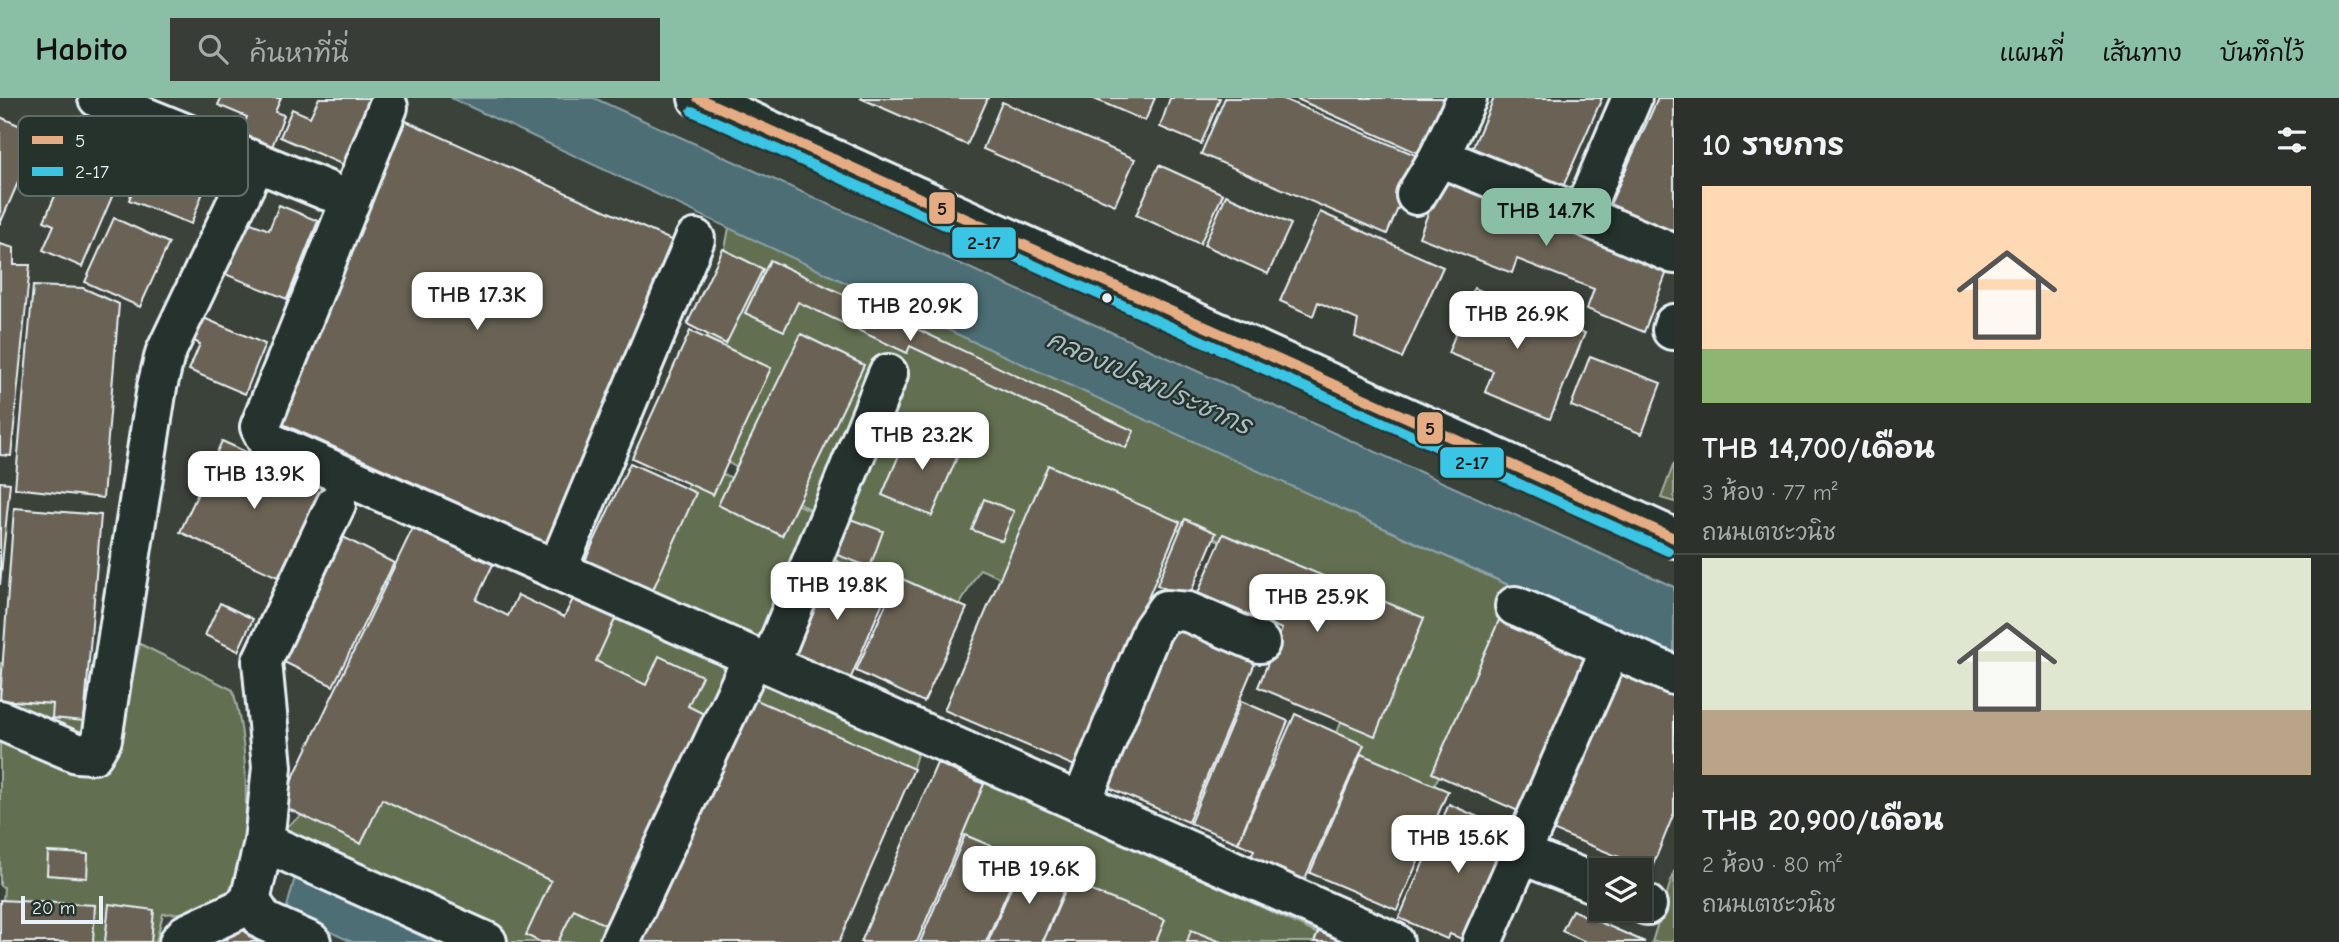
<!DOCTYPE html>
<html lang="th">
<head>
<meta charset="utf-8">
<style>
	body { margin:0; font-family:"Comic Neue","Playpen Sans Thai",sans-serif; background:#383e37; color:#f1f3f6; height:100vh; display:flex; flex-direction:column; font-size:26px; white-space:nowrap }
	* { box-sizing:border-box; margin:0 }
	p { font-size:23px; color:#a6aaa9 }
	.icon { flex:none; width:38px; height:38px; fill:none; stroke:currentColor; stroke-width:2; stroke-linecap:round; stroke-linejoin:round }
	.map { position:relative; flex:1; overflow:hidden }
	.drawer { display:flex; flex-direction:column; background:#2c322b; width:665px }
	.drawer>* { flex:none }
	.controls { position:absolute; left:1589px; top:760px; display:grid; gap:14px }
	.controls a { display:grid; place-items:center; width:63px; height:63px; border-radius:0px; background:#2c322b; box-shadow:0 2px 5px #0004,0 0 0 2px #484d47; font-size:35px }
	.scale { position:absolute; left:21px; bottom:18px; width:82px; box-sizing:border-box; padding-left:7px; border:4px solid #e8f1f8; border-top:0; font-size:19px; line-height:24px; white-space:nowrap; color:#e8f1f8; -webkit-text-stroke:5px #26332d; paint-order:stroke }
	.price { position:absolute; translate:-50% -60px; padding:0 16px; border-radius:14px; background:#fff; color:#222; font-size:23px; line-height:46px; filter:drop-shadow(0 2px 4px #0008) }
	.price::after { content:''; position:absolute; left:50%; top:42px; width:21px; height:16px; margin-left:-10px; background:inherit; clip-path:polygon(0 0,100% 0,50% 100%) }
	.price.active { background:#8abfa5; color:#111 }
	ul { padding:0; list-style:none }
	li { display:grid; align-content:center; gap:14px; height:371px; padding:0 28px }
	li+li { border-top:2px solid #484d47 }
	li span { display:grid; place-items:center; height:217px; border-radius:0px; color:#555 }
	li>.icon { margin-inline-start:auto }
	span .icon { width:126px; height:126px; fill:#fffc; stroke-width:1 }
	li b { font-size:30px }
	h2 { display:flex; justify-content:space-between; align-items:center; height:84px; padding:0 28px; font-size:30px }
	header { display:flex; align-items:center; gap:42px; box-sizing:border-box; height:98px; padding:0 35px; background:#8abfa5; color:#111 }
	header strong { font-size:33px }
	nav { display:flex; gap:38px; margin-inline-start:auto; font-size:24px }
	.search { width:490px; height:63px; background:#383e37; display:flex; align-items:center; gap:18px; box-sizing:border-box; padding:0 24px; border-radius:0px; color:#a6aaa9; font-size:26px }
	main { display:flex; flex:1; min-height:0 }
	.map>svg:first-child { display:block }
	.green { fill:#627051; stroke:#a5b0a4; stroke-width:2 }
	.water { fill:#4e6e75; stroke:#8ca2a9; stroke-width:2 }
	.building { fill:#6b6454; stroke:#e8f1f8; stroke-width:2 }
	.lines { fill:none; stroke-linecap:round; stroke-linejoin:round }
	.minor-casing { stroke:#e8f1f8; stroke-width:44 }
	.major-casing { stroke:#e8f1f8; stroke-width:44 }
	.minor { stroke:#26332d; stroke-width:38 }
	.major { stroke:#26332d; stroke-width:38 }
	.bus-1-casing { stroke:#26332d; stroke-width:16 }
	.bus-2-casing { stroke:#26332d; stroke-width:16 }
	.bus-1 { stroke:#e5ac83; stroke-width:10 }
	.bus-2 { stroke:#3ac5e4; stroke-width:10 }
	.bus-dot { fill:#e8f1f8; stroke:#26332d; stroke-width:2.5 }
	.labels { text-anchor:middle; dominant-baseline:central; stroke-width:5; stroke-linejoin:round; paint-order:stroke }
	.water-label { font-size:26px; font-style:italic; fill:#aabdc4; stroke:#26332d }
	.key { fill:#26332d; stroke:#606c6a; stroke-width:2 }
	.key-label { font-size:19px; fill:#e8f1f8 }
	.line-badge { stroke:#26332d; stroke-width:2.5 }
	.pale-badge-label { font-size:19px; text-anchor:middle; font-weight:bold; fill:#111 }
</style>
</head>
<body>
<header>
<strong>Habito</strong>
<div class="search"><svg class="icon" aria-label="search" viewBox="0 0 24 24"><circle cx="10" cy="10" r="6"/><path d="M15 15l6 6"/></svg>ค้นหาที่นี่</div>
<nav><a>แผนที่</a><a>เส้นทาง</a><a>บันทึกไว้</a></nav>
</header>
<main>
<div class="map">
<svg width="1674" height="844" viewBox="0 0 1674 844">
	<rect width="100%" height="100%" fill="#3b4239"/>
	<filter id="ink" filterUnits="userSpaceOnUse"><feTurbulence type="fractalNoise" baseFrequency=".0143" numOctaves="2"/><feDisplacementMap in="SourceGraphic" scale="14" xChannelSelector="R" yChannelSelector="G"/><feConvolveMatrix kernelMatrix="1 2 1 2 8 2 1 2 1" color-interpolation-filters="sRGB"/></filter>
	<g filter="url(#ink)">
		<!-- green -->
		<g class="green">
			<path d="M729,130L1541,502L1423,706L1332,650L1377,518L1205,436L1168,430L1012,485L980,471L954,517L819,460L764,551L647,492L696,365L817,415L720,360L703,262Z"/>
			<path d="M1674,365V404L1661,400Z"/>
			<path d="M592,511L730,571L612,844H508L273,738Z"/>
			<path d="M140,546L233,592C251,656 247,728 240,794L206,814L163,816L156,844H0L4,789L0,788V565L12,566L122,621Z"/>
			<path d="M775,584L911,645L917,656L908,686L736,613L748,586Z"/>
			<path d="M938,661H947L1331,842L1330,844H1048L934,756Z"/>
			<path d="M1674,773V844H1652Z"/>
		</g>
		<!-- water -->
		<g class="water">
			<path d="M451,0H594L1674,489V562L906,213Z"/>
			<path d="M295,779L434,844H352L286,813Z"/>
		</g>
		<!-- building -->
		<g class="building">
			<path d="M221,0H281L275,14L284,17L272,49L240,36L247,19L218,7Z"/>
			<path d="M319,0H378L348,69L280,39L292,11L310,19Z"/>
			<path d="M860,0H988L967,47Z"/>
			<path d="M1092,0H1155L1145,23Z"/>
			<path d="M1170,0H1220L1201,46L1160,29Z"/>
			<path d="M1225,0H1281L1420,59L1387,136L1201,56Z"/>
			<path d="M1295,0H1444L1420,56Z"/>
			<path d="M1494,0H1602L1562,91L1472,51Z"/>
			<path d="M1658,0H1674V143L1607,113Z"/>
			<path d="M1002,4L1135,61L1115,107L983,51Z"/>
			<path d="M0,19L39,36L0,126Z"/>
			<path d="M406,23L680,146L547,445L274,322Z"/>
			<path d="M149,49L211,73L191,126L129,102Z"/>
			<path d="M69,66L117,87L82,169L43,152L54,127L44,123Z"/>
			<path d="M1159,67L1223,96L1200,146L1136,117Z"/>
			<path d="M1444,74L1671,163L1644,234L1587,211L1594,191L1517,161L1512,175L1419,139Z"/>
			<path d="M1226,97L1291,126L1268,176L1204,147Z"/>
			<path d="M279,107L318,123L287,201L225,176L246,123L269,132Z"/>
			<path d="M1320,114L1443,169L1402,260L1355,239L1358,222L1318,204L1313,218L1280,203Z"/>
			<path d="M114,120L169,145L140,209L85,184Z"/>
			<path d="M0,146L14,150V167H30L11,358L0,357Z"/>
			<path d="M723,151L763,171L726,246L687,226Z"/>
			<path d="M770,162L1134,333L1126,350L910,248L907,255L798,204L784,233L745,215Z"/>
			<path d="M33,188L83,190L119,206L103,400L15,390Z"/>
			<path d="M1474,190L1585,235L1550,321L1485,294L1493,273L1448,255Z"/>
			<path d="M199,218L265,246L245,296L189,272L200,246L190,241Z"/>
			<path d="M690,233L771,270L713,397L632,360Z"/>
			<path d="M801,236L864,267L782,438L718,407Z"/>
			<path d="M1590,258L1661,285L1642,336L1571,308Z"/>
			<path d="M911,329L961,350L932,418L882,397Z"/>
			<path d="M222,343L327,391L286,483L180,434Z"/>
			<path d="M630,365L696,395L652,494L585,463Z"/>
			<path d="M1048,367L1180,424L1077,669L944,612Z"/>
			<path d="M0,384L10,385L0,487Z"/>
			<path d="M984,401L1014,413L1002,443L972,432Z"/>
			<path d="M14,410L101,417L84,623L52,620L53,606L0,602Z"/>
			<path d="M842,418L883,433L870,469L829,454Z"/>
			<path d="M418,419L497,458L476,502L508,518L518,497L564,519L575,497L617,517L596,563L646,587L659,558L702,578L688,608L706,617L605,827L574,811L558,844H540L526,837L551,783L382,701L361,746L280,707Z"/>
			<path d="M1185,421L1216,435L1188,501L1157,487Z"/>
			<path d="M1223,436L1424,520L1375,638L1258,589L1282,531L1198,495Z"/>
			<path d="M343,439L394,465L333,588L282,563Z"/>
			<path d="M828,459L890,487L847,589L784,562Z"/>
			<path d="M898,479L967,510L924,604L856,573Z"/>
			<path d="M220,505L253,521L238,553L205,537Z"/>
			<path d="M1503,513L1598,555L1527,717L1432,675Z"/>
			<path d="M1174,530L1255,565L1188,724L1107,689Z"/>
			<path d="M1611,566L1674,592V715L1651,772L1545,729Z"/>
			<path d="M743,596L914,671L839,844H636Z"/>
			<path d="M1241,603L1288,623L1238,745L1190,725Z"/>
			<path d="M1295,616L1364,647L1304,783L1251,759L1254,752L1238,745Z"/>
			<path d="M1361,656L1448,693L1397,812L1310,775Z"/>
			<path d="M937,665L984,686L917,844H861Z"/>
			<path d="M1449,706L1518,737L1469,844L1450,836L1447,841L1399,820Z"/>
			<path d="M965,737L1022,761L986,844H920Z"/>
			<path d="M48,754L88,756L87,780L47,777Z"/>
			<path d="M1022,763L1068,783L1042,844H988Z"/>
			<path d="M1069,784L1165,822L1156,844H1043Z"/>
			<path d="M0,802L95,807L93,844H0Z"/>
			<path d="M109,806L154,812L151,844H105Z"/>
			<path d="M1572,812L1645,844H1586L1562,833Z"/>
			<path d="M233,828L270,844H226Z"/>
			<path d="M1320,830L1351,844H1314Z"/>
			<path d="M1191,832L1221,844H1187Z"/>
		</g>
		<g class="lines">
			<defs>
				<g id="minor">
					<path d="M98,0L328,93"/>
					<path d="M1632,0L1582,117L1674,156"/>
					<path d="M388,9L260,329L267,343L1394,844"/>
					<path d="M1439,59L1582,117"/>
					<path d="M1416,97L1439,59L1467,0"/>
					<path d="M1672,232L1674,226"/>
					<path d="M557,472L695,141"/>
					<path d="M1515,508L1674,577"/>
					<path d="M770,566L888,276"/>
					<path d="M0,622L77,655L93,656L102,641L157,289L165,256L256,64"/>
					<path d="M1081,705L1152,532L1166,512L1188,514L1260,545"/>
					<path d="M264,744L487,844"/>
					<path d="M1521,756L1601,788"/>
					<path d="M250,802L264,823L311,844"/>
					<path d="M1640,804L1647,807"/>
					<path d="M179,844L186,836L240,811L250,802L264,744L272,669L262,563L336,406"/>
					<path d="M620,844L753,559"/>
					<path d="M1482,844L1611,550"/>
				</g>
				<path id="major" d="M698,0L1674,440"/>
			</defs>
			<!-- minor casing -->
			<use href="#minor" class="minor-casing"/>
			<!-- major casing -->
			<use href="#major" class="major-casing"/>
			<!-- minor -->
			<use href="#minor" class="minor"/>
			<!-- major -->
			<use href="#major" class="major"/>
			<defs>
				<path id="bus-1" d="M698,0L1674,440"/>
				<path id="bus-2" d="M692,13L1668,453"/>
			</defs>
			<!-- bus-1 casing -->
			<use href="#bus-1" class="bus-1-casing"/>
			<!-- bus-2 casing -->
			<use href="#bus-2" class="bus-2-casing"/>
			<!-- bus-1 -->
			<use href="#bus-1" class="bus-1"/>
			<!-- bus-2 -->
			<use href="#bus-2" class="bus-2"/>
		</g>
	</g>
	<!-- markers -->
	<circle class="bus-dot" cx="1107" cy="200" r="6"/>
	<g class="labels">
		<!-- water labels -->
		<g class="water-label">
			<text transform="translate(1149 285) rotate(24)">คลองเปรมประชากร</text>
		</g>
	</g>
	<!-- legend -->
	<rect x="18" y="18" width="230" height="80" rx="10" class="key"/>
	<rect x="32" y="38" width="31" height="8" fill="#e5ac83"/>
	<rect x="32" y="69" width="31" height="9" fill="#3ac5e4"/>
	<g class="key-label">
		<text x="75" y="49">5</text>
		<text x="75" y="80">2-17</text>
	</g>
	<g class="line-badge">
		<rect x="928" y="93" width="28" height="34" rx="7" fill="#e5ac83"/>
		<rect x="951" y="128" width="66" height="33" rx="7" fill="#3ac5e4"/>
		<rect x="1416" y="313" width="28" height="34" rx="7" fill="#e5ac83"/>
		<rect x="1439" y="348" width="66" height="33" rx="7" fill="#3ac5e4"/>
	</g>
	<g class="pale-badge-label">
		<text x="942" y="117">5</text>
		<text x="984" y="151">2-17</text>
		<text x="1430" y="337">5</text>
		<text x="1472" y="371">2-17</text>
	</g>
</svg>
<div class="controls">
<a><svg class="icon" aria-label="layers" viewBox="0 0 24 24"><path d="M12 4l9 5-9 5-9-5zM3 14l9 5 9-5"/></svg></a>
</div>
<div class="scale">20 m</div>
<b class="price active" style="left:1546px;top:150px">THB 14.7K</b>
<b class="price" style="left:477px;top:234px">THB 17.3K</b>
<b class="price" style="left:910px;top:245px">THB 20.9K</b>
<b class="price" style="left:1517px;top:253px">THB 26.9K</b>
<b class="price" style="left:922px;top:374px">THB 23.2K</b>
<b class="price" style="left:254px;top:413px">THB 13.9K</b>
<b class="price" style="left:837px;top:524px">THB 19.8K</b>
<b class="price" style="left:1317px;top:536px">THB 25.9K</b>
<b class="price" style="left:1458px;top:777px">THB 15.6K</b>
<b class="price" style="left:1029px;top:808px">THB 19.6K</b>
</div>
<section class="drawer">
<h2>10 รายการ<svg class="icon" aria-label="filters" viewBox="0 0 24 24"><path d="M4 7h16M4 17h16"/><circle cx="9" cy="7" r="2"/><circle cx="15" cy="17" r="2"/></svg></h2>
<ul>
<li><span style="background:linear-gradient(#ffd9b3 75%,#8fb573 0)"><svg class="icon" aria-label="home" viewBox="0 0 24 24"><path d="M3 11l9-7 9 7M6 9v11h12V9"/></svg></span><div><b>THB 14,700/เดือน</b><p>3 ห้อง · 77 m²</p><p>ถนนเตชะวนิช</p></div></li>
<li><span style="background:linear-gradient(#dfe7d0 70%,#b9a48a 0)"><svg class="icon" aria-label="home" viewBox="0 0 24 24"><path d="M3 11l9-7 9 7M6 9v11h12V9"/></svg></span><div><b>THB 20,900/เดือน</b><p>2 ห้อง · 80 m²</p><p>ถนนเตชะวนิช</p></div></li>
</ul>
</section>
</main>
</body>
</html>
